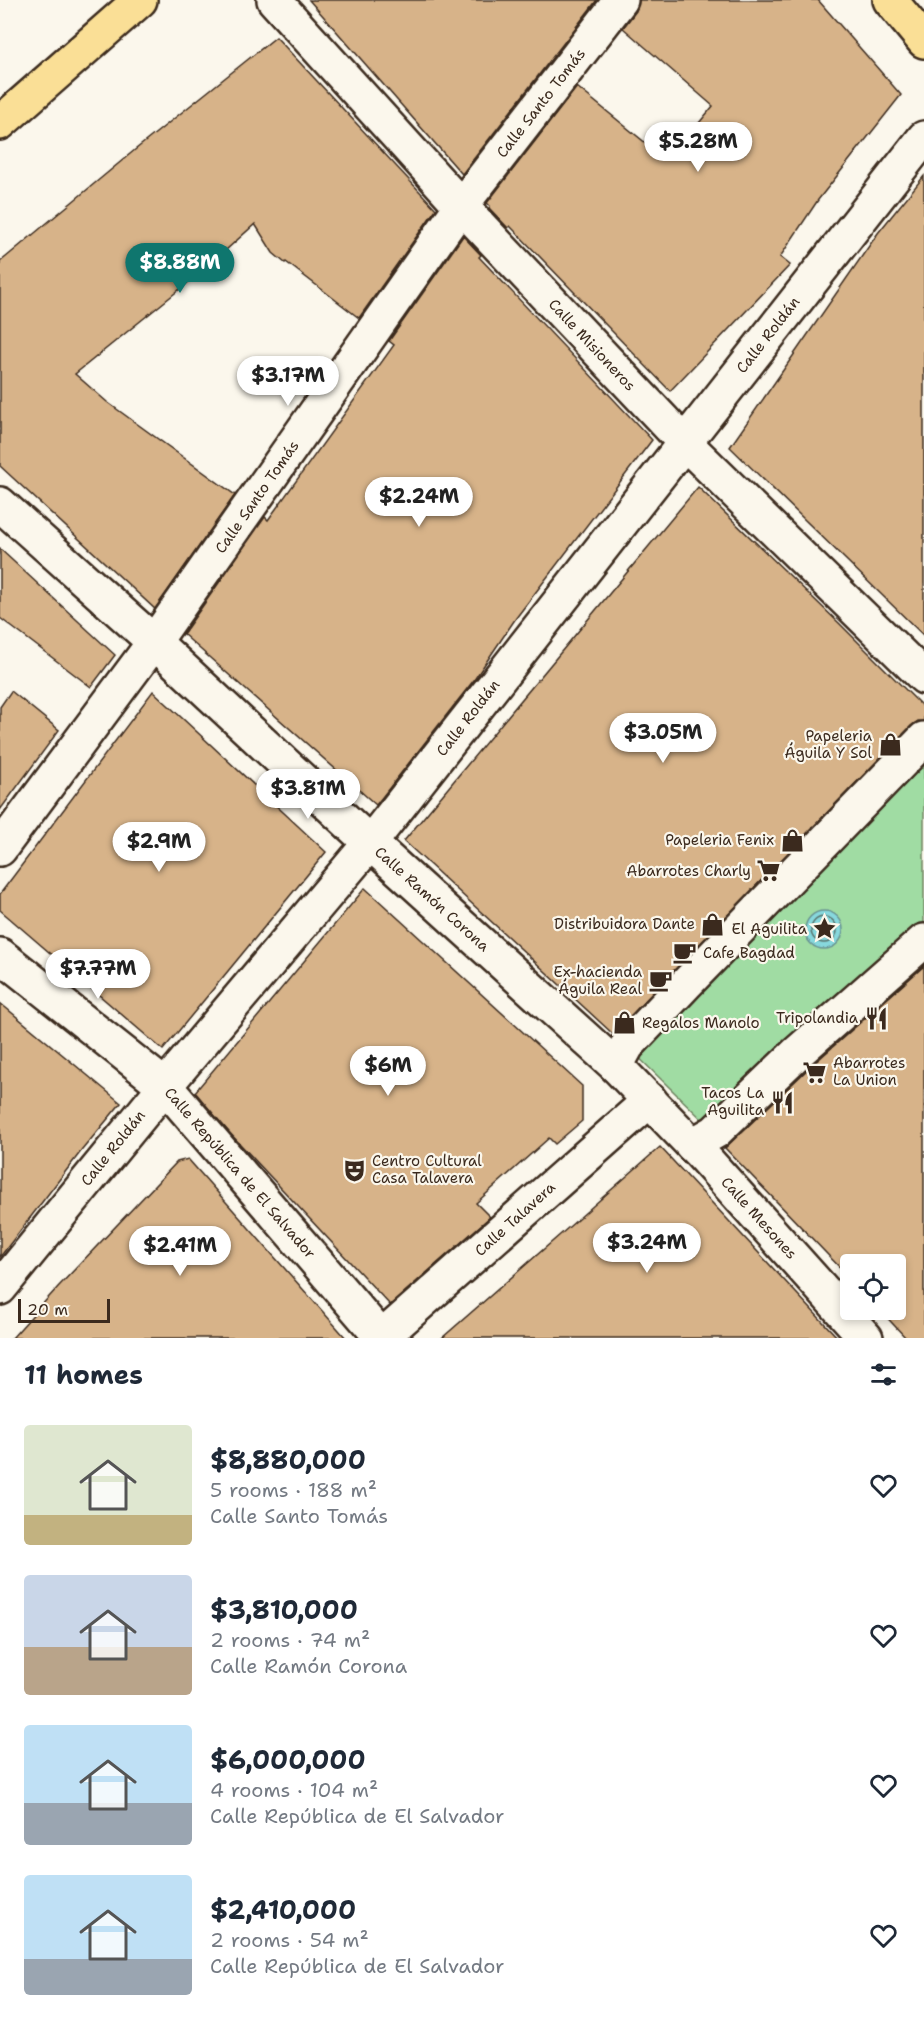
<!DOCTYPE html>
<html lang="en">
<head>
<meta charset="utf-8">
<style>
	body { margin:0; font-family:"Shantell Sans",sans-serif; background:#f2f2f3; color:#1f2937; height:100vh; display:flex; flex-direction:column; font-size:22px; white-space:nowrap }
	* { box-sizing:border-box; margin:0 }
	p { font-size:20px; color:#747a83 }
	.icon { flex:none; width:33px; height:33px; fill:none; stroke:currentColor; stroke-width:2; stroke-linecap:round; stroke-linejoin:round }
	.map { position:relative; height:1338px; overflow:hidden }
	.panel { display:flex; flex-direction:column; background:#fff; flex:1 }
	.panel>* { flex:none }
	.controls { position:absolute; left:840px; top:1254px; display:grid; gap:12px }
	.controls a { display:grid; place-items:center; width:66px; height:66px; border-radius:6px; background:#fff; box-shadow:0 3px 9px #0003; font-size:30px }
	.scale { position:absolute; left:18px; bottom:15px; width:92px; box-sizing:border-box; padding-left:6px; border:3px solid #3b2a1e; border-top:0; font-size:16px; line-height:21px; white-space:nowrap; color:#3b2a1e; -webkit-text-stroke:4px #fbf7ec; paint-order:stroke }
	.price { position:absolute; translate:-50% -51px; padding:0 14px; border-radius:21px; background:#fff; color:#222; font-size:20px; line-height:39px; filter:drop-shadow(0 2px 3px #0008) }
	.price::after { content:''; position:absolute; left:50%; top:36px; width:18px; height:14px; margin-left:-9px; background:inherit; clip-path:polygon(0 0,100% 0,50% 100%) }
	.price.on { background:#0f766e; color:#fff }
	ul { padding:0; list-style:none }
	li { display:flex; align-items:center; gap:18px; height:150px; padding:0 24px }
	li span { display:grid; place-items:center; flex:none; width:168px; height:120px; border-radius:6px; color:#555 }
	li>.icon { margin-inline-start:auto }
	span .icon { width:72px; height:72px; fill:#fffc; stroke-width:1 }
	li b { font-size:26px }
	h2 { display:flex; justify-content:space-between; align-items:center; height:72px; padding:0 24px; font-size:26px }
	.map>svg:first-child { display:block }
	.green { fill:#a0dca3; stroke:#6e8360; stroke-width:1.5 }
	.water { fill:#87d8dd; stroke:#699291; stroke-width:1.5 }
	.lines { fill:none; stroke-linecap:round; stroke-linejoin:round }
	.shore { stroke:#59706a; stroke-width:1.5 }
	.building { fill:#d7b389; stroke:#3b2a1e; stroke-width:1.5 }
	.minor-casing { stroke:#3b2a1e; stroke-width:38 }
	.major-casing { stroke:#3b2a1e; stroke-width:38 }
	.minor { stroke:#fbf7ec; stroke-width:33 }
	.major { stroke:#fadf96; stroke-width:33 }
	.labels { text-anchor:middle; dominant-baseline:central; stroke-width:4.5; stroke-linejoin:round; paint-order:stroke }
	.street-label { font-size:15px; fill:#3b2a1e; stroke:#fbf7ec }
	.poi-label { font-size:15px; fill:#3b2a1e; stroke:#fbf7ec; text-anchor:end }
</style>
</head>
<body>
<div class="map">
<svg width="924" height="1338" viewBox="0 0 924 1338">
	<rect width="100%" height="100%" fill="#fbf7ec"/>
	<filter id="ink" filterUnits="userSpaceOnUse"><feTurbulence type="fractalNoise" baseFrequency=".0167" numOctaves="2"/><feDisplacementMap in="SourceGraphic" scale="12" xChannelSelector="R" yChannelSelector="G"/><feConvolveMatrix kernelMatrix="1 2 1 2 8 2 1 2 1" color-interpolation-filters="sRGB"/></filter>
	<g filter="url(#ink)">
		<!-- green -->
		<path class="green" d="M924,739V941L715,1132L627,1046Z"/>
		<!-- water -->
		<circle class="water" cx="824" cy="930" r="19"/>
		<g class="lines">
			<!-- shore -->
			<circle class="shore" cx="824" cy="930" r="13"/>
		</g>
		<!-- building -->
		<g class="building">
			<path d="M309,0H597L462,174Z"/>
			<path d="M639,0H818L901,95L818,200L780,257L790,265L670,391L510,226L508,228L489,208L490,206L487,203L577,87L663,157L680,146L713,106L623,28L636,11Z"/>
			<path d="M276,37L436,209L359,318L286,262L285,263L273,253L255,224L206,268L75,374L107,402L235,495L155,609L0,466V262L136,149Z"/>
			<path d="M924,176V636L730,447L878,233Z"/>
			<path d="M463,236L481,255L479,257L652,440L516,618L474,680L376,805L183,634L265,517L268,520L394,345L389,341Z"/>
			<path d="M698,487L839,623L924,708V721H918L911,726L613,1034L404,841Z"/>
			<path d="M0,549L115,655L91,687L0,618Z"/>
			<path d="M11,691L59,730L0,810V707Z"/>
			<path d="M153,691L326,852L163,1050L0,910V894Z"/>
			<path d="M365,888L582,1086V1121L555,1144L549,1138L476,1203L490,1217L390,1305L226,1129L195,1092Z"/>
			<path d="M924,966V1338H906L880,1310H896V1264H850V1278L725,1148L810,1067Z"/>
			<path d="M0,1003L121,1103L82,1150L0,1257Z"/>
			<path d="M660,1147L838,1338H442L561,1234Z"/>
			<path d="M188,1159L346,1338H12L58,1287L177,1162Z"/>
		</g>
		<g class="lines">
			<defs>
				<g id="minor">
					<path d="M274,0L461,206L684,442L924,677"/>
					<path d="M0,504L154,642L370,843L616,1066L700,1153L866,1338"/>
					<path d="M0,849L154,642L461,206L621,0"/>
					<path d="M0,955L165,1086L382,1338"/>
					<path d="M616,1066L627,1046L686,984L924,739"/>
					<path d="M692,1145L715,1132L797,1053L924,941"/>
					<path d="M0,1288L165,1086L370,843L924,138"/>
					<path d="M381,1338L650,1100"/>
				</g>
				<g id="major">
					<path d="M890,0L924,41"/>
					<path d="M0,123L140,0"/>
				</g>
			</defs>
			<!-- minor casing -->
			<use href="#minor" class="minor-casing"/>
			<!-- major casing -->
			<use href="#major" class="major-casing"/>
			<!-- minor -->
			<use href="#minor" class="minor"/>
			<!-- major -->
			<use href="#major" class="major"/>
		</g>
	</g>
	<!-- icons -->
	<defs>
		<symbol id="shop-bare" viewBox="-9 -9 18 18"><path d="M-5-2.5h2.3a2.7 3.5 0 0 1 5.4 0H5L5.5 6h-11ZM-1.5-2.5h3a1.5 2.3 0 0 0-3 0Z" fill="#3b2a1e" stroke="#fbf7ec" stroke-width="2.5" paint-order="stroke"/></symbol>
		<symbol id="supermarket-bare" viewBox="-9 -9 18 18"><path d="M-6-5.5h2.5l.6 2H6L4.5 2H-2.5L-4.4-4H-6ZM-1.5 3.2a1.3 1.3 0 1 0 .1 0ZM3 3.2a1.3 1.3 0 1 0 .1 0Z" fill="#3b2a1e" stroke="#fbf7ec" stroke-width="2.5" paint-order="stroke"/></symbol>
		<symbol id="sight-bare" viewBox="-9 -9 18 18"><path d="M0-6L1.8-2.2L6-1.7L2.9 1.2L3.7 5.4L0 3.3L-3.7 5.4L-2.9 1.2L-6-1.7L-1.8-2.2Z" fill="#3b2a1e" stroke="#fbf7ec" stroke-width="2.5" paint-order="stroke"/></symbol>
		<symbol id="cafe-bare" viewBox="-9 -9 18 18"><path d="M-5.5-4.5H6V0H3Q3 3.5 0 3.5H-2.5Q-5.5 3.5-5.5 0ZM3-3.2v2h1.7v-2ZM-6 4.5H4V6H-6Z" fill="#3b2a1e" stroke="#fbf7ec" stroke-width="2.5" paint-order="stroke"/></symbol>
		<symbol id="restaurant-bare" viewBox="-9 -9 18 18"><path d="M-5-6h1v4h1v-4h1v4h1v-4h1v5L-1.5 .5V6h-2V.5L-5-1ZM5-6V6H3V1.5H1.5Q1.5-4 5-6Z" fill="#3b2a1e" stroke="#fbf7ec" stroke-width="2.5" paint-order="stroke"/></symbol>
		<symbol id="theatre-bare" viewBox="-9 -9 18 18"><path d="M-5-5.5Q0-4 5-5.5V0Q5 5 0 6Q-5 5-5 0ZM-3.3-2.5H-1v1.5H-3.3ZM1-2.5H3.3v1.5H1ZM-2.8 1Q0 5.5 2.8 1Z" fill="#3b2a1e" stroke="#fbf7ec" stroke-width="2.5" paint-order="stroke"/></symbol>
	</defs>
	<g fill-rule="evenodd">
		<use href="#shop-bare" x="874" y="728" width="33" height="33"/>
		<use href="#shop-bare" x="776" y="824" width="33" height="33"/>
		<use href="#supermarket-bare" x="752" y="854" width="33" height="33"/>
		<use href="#shop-bare" x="696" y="908" width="33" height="33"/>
		<use href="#sight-bare" x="808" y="912" width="33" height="33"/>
		<use href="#cafe-bare" x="668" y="936" width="33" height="33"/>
		<use href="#cafe-bare" x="644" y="964" width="33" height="33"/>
		<use href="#restaurant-bare" x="860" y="1002" width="33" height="33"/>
		<use href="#shop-bare" x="608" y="1006" width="33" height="33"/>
		<use href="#supermarket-bare" x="798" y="1056" width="33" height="33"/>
		<use href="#restaurant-bare" x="766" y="1086" width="33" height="33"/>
		<use href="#theatre-bare" x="338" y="1154" width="33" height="33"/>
	</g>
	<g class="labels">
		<!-- street labels -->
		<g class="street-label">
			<text transform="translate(541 103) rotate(-52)">Calle Santo Tomás</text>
			<text transform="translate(768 335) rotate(-52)">Calle Roldán</text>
			<text transform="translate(592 345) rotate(47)">Calle Misioneros</text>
			<text transform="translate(257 497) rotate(-55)">Calle Santo Tomás</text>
			<text transform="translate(468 718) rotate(-52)">Calle Roldán</text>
			<text transform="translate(432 899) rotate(42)">Calle Ramón Corona</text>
			<text transform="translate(113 1148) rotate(-51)">Calle Roldán</text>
			<text transform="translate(240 1173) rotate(49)">Calle República de El Salvador</text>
			<text transform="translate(759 1218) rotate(48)">Calle Mesones</text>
			<text transform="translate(515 1219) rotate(-42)">Calle Talavera</text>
		</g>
		<!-- poi labels -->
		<g class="poi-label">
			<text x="872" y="736">Papeleria<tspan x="872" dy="17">Águila Y Sol</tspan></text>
			<text x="774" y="840">Papeleria Fenix</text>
			<text x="751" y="871">Abarrotes Charly</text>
			<text x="695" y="924">Distribuidora Dante</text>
			<text x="807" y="929">El Aguilita</text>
			<text x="703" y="953" text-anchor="start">Cafe Bagdad</text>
			<text x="642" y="972">Ex-hacienda<tspan x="642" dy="17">Águila Real</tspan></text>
			<text x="858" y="1018">Tripolandia</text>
			<text x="642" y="1023" text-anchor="start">Regalos Manolo</text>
			<text x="833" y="1063" text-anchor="start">Abarrotes<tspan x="833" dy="17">La Union</tspan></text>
			<text x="764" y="1093">Tacos La<tspan x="764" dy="17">Aguilita</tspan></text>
			<text x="372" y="1161" text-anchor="start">Centro Cultural<tspan x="372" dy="17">Casa Talavera</tspan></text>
		</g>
	</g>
</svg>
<div class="controls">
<a><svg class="icon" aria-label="locate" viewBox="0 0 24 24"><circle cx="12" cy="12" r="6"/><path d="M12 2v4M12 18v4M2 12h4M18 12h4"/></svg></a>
</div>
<div class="scale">20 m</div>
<b class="price" style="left:698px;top:173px">$5.28M</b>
<b class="price on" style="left:180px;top:294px">$8.88M</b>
<b class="price" style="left:288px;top:407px">$3.17M</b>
<b class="price" style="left:419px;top:528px">$2.24M</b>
<b class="price" style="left:663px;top:764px">$3.05M</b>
<b class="price" style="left:308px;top:820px">$3.81M</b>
<b class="price" style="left:159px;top:873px">$2.9M</b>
<b class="price" style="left:98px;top:1000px">$7.77M</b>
<b class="price" style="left:388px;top:1097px">$6M</b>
<b class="price" style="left:647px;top:1274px">$3.24M</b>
<b class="price" style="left:180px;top:1277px">$2.41M</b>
</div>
<section class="panel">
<h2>11 homes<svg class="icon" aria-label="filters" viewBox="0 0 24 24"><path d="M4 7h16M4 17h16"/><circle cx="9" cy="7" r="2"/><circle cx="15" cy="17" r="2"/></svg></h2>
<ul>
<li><span style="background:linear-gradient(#dfe7d0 75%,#c2b280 0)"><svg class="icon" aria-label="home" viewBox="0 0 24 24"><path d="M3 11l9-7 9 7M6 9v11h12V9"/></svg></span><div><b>$8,880,000</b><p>5 rooms · 188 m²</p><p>Calle Santo Tomás</p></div><svg class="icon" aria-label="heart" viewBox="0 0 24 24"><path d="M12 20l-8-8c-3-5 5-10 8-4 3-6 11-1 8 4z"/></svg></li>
<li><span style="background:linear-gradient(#c9d6e8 60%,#b9a48a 0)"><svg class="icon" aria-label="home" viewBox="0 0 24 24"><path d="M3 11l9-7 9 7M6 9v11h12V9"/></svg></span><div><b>$3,810,000</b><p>2 rooms · 74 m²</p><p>Calle Ramón Corona</p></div><svg class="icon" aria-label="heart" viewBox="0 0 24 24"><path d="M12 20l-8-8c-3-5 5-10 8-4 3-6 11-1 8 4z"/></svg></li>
<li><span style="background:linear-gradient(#bfe0f5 65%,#9aa5b1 0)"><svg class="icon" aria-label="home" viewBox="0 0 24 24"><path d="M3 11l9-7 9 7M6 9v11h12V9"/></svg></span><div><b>$6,000,000</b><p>4 rooms · 104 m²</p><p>Calle República de El Salvador</p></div><svg class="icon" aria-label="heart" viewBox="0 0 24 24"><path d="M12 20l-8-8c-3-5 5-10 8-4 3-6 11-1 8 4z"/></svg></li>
<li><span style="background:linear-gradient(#bfe0f5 70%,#9aa5b1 0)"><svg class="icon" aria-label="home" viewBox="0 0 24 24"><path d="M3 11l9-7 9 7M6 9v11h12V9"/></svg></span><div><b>$2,410,000</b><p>2 rooms · 54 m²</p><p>Calle República de El Salvador</p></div><svg class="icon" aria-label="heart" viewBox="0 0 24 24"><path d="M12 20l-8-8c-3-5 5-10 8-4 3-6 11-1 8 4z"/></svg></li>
</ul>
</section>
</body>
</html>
